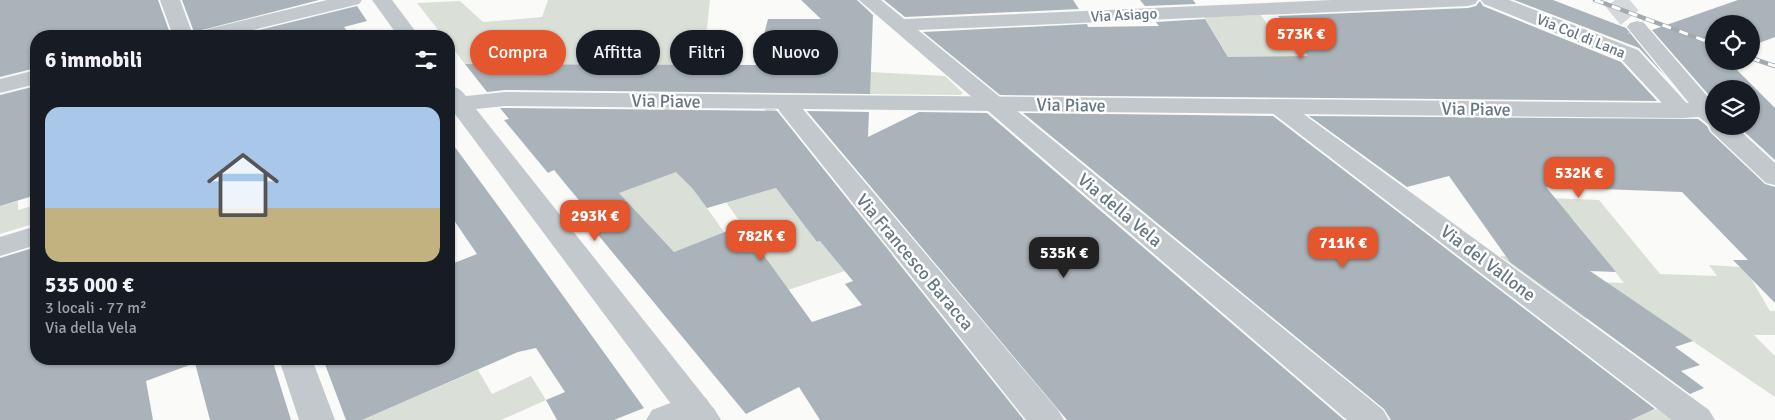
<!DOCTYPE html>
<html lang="it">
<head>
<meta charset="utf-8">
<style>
	body { margin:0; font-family:Signika,sans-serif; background:#242831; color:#f1f3f6; height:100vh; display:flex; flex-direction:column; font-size:19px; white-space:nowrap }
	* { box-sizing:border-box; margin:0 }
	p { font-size:16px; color:#9ea1a6 }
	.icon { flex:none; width:28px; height:28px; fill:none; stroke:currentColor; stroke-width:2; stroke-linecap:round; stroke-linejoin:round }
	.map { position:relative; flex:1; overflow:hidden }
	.sheet { position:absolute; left:30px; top:30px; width:425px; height:335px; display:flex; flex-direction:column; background:#171b24; border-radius:20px; box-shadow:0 1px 4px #0004 }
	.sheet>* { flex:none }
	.guide { position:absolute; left:470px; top:30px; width:475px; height:45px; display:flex; gap:10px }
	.tools { position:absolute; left:1705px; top:15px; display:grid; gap:10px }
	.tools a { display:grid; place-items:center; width:55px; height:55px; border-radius:50%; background:#171b24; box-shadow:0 1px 4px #0004; font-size:25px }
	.price { position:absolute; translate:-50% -42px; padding:0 11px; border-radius:10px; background:#e4572e; color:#fff; font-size:16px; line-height:32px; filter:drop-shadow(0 1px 2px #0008) }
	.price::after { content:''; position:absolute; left:50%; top:30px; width:15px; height:11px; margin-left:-8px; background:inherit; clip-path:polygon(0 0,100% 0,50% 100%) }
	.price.selected { background:#222; color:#fff }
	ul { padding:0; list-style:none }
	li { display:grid; align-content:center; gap:10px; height:265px; padding:0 15px }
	li span { display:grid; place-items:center; height:155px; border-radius:15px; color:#555 }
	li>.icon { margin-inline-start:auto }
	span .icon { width:90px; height:90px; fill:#fffc; stroke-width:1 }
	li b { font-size:21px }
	h2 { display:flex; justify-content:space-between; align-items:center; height:60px; padding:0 15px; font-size:21px }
	.chip { padding:0 18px; border-radius:22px; background:#171b24; box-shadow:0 1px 4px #0004; font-size:18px; line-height:45px }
	.chip.selected { background:#e4572e; color:#fff }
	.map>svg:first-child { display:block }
	.green { fill:#dadfd7 }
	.building { fill:#aab3b9; fill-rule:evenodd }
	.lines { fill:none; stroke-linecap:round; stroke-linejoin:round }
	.tertiary-tunnel { stroke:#d5d9db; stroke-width:23; stroke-dasharray:23 11; stroke-linecap:butt }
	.minor { fill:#c3c8cc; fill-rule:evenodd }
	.tertiary { fill:#c3c8cc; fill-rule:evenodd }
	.rail-casing { stroke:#a2aab0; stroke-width:4.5 }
	.rail { stroke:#fff; stroke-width:3; stroke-dasharray:9; stroke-linecap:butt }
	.labels { text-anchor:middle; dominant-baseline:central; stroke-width:5; stroke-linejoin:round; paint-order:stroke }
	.far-street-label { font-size:15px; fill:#657683; stroke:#fff }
	.street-label { font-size:18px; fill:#657683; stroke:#fff }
</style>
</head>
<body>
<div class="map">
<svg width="1775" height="420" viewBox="0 0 1775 420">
	<rect width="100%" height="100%" fill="#fafaf8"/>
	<!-- green -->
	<g class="green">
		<path d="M548,0H710L703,65L465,64L449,43V36H443L417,3L460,1L483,22L542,17Z"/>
		<path d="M1261,15L1281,44H1326L1338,60L1238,73L1204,17Z"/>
		<path d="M870,72L945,76L963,93L960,95L870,94Z"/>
		<path d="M660,108H679L705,145L777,126L764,109H775L798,137L740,189L746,197L776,188L817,242L870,227L893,255L788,290L726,202L707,208L724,232L674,252L619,193L644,139L706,174Z"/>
		<path d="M1500,196L1599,200L1660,274L1717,276L1709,265L1740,267L1749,275L1770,311H1775V335H1754L1775,356V397L1647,310L1603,312L1586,319L1500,256L1526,257L1543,280L1624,283L1573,219L1516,217Z"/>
		<path d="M18,201V210L36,205V223L0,234V206Z"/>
		<path d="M478,370L492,394L531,376L546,400L501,420H362Z"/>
		<path d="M1661,407L1678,420H1631Z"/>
	</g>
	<!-- building -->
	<g class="building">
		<path d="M0,0H158L171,36H36V68L0,77Z"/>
		<path d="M182,0H319L194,32Z"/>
		<path d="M801,0H857L873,15L870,94L505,90L487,92L465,64L756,65L768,19H821Z"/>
		<path d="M884,0H1073L1079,9L905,17Z"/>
		<path d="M1140,0H1193L1196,4L1145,6Z"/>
		<path d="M1514,0H1553L1626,28L1666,77L1639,48Z"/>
		<path d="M1738,0H1775V37L1751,46V24H1714V61H1728L1775,108V160L1738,126H1751V89H1714V101L1652,30Z"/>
		<path d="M1480,1L1483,6L1621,62L1657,101L1000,95L923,32L1087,24L1088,27L1159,26L1156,22L1205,19L1228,57L1308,56L1278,16L1468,8L1476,6Z"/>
		<path d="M357,6L367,21L344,27L351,36H308L305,32L288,36H235Z"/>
		<path d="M36,86V195L0,206V95Z"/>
		<path d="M500,108L777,111L1024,420H820L799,387L746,414L585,219L592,216L554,170L548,173L504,120L509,119ZM676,172L693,189L707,208L776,188L817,242L820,241L853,281L845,284L862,305L812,322L742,225L674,252L619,193Z"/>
		<path d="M807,111L869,112L868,137L919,112L987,113L1344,420H1067Z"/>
		<path d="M1023,113L1273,116L1655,409L1631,420H1391L1384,409Z"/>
		<path d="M1309,116L1698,119L1707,126L1710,132L1765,184L1775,187V303L1733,260H1748L1682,192L1546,187L1616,272L1590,271L1693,341L1675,347L1700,365L1681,371L1704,388L1690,394L1510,262L1449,176L1407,187Z"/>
		<path d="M449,139L504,214L644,408L614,420H557L546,400L565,392L536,348L518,352L362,420H346L323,359H449V265L477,254L449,213Z"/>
		<path d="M36,247V359H272L291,420H210L195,363L146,381L153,420H0V258Z"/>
	</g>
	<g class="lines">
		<!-- tertiary-tunnel -->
		<path class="tertiary-tunnel" d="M1615,0L1637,27"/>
		<!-- minor -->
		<g class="minor">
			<path d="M160,0H180L193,35L196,32L327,0H362L359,4L228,36H173Z"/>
			<path d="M859,0H881L904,19L1332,0H1478L1475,4L1468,6L918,30L1383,410L1389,420H1347Z"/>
			<path d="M1481,0H1509L1638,50L1694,111L1690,116L1682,118L1674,116L1622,60L1484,4Z"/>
			<path d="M36,70V84L0,93V79Z"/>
			<path d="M789,95L797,97L801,102V107L1058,410L1064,420H1026L781,113C776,107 776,103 781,97Z"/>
			<path d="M1279,100L1287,102L1709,410L1715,420H1672L1271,112L1267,107L1271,102Z"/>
			<path d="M279,359H312L335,420H299Z"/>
			<path d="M694,394L706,398L711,407L706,416L698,420H646L652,410Z"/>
		</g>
		<!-- tertiary -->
		<g class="tertiary">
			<path d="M372,0H392L419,36H398Z"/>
			<path d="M1637,21L1644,23L1714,104V126H1735L1775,163V185L1766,183L1711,131L1709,125L1699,117L1682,118L505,106L476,109L715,410L721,420H683L455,114L449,115V87C457,86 461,90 466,96L505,92L1689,103L1627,27L1630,23Z"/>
			<path d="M36,226V245L0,256V237Z"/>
		</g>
		<defs>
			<g id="rail">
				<path d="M1595,0L1714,44"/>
				<path d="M1751,58L1775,66"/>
			</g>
		</defs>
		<!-- rail casing -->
		<use href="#rail" class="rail-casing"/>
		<!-- rail -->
		<use href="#rail" class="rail"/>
	</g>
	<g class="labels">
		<!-- far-street labels -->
		<g class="far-street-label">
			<text transform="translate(1124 15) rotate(-3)">Via Asiago</text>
			<text transform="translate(1581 36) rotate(22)">Via Col di Lana</text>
		</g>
		<!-- street labels -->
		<g class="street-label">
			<text transform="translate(666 101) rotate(1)">Via Piave</text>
			<text transform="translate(1071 105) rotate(1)">Via Piave</text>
			<text transform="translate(1476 109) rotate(1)">Via Piave</text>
			<text transform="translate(1120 210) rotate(40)">Via della Vela</text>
			<text transform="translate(915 262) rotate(50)">Via Francesco Baracca</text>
			<text transform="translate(1488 263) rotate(37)">Via del Vallone</text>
		</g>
	</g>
</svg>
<div class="tools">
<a><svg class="icon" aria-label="locate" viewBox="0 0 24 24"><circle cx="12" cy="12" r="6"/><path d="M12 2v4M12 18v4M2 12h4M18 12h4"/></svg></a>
<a><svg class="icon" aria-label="layers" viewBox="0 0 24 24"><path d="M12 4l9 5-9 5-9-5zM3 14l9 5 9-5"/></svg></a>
</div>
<b class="price" style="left:1301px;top:60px">573K €</b>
<b class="price" style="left:1579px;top:199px">532K €</b>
<b class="price" style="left:595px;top:242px">293K €</b>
<b class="price" style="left:761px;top:262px">782K €</b>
<b class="price" style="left:1343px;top:269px">711K €</b>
<b class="price selected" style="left:1064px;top:279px">535K €</b>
<div class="guide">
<a class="chip selected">Compra</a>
<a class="chip">Affitta</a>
<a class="chip">Filtri</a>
<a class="chip">Nuovo</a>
</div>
<section class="sheet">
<h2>6 immobili<svg class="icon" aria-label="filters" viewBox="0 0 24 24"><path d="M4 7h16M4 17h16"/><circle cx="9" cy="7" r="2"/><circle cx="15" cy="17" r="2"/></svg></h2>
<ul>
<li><span style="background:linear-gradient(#a9c7e8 65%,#c2b280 0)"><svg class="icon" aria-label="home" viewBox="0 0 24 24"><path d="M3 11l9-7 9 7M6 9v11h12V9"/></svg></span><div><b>535 000 €</b><p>3 locali · 77 m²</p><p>Via della Vela</p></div></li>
</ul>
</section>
</div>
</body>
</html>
